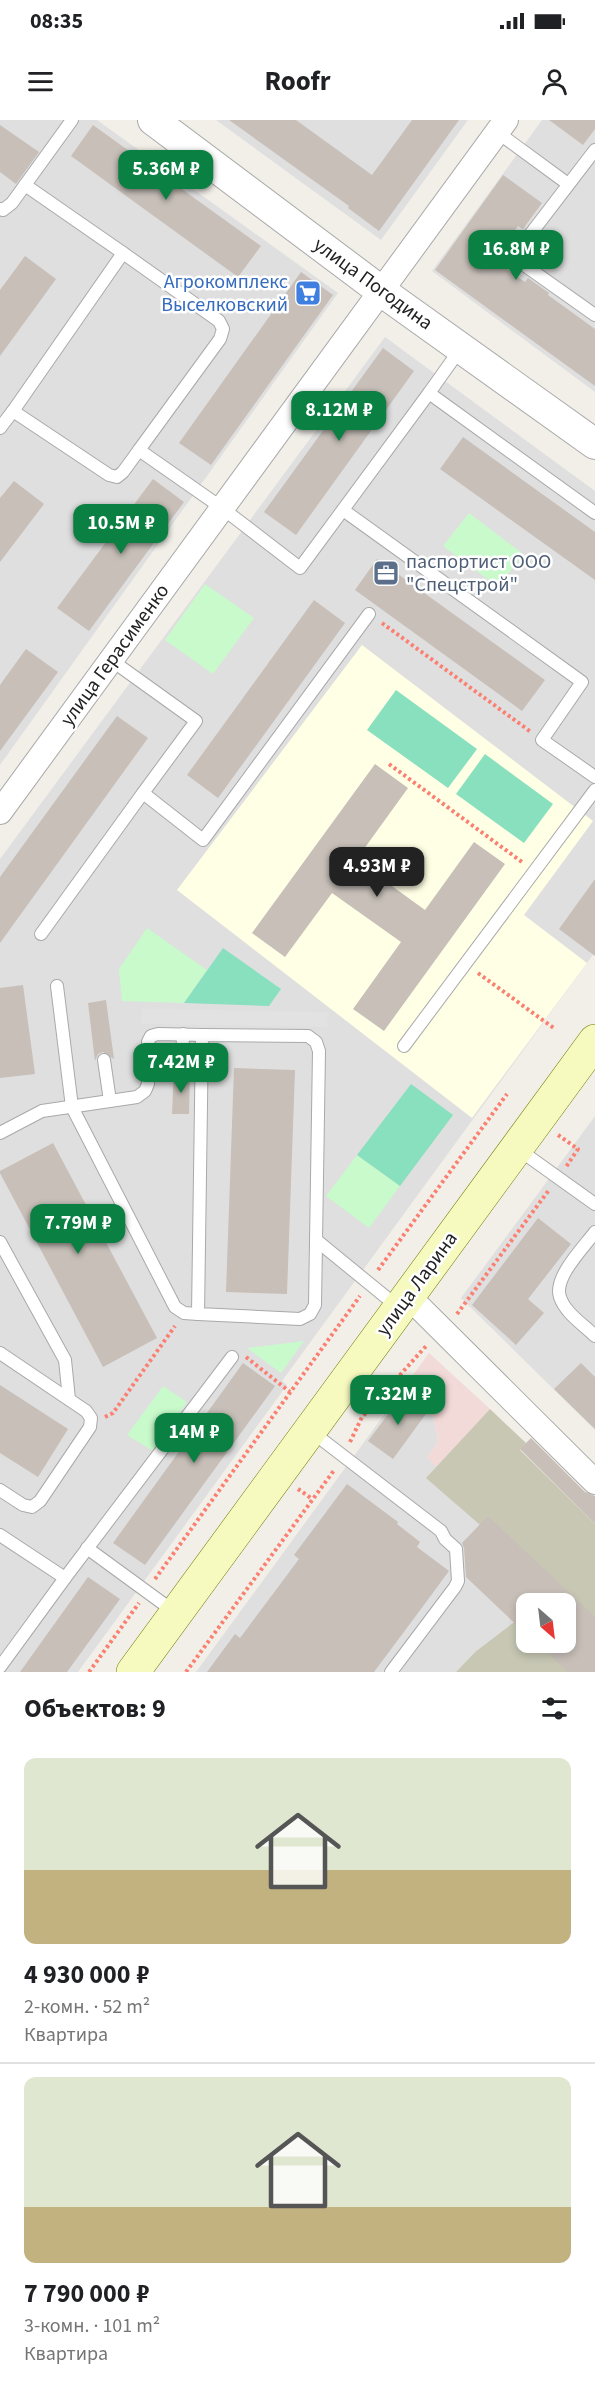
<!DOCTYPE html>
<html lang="ru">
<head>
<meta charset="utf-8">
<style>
	body { margin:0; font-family:"Source Sans 3",sans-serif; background:#f6f6f6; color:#202124; height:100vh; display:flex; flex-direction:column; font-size:22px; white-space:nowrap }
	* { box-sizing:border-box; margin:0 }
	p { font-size:20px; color:#757577 }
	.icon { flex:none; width:33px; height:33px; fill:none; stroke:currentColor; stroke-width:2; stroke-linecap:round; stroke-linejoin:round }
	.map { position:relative; height:1552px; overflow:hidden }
	.details { display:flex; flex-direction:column; background:#fff; flex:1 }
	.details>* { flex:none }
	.needle { width:39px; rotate:152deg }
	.fabs { position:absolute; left:516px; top:1473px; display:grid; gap:12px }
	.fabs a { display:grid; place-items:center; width:60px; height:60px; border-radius:12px; background:#fff; box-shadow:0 3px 9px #0003; font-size:30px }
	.price { position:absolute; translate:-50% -51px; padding:0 14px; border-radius:12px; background:#0b8043; color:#fff; font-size:20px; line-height:39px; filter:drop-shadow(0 2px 3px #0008) }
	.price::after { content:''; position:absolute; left:50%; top:36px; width:18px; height:14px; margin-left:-9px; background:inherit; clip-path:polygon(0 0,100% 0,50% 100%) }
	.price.on { background:#222; color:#fff }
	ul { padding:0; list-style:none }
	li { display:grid; align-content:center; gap:12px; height:318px; padding:0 24px }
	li+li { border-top:2px solid #e0e0e0 }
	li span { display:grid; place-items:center; height:186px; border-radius:12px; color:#555 }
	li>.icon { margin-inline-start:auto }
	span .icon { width:108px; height:108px; fill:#fffc; stroke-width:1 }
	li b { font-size:26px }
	h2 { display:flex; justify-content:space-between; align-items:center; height:72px; padding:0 24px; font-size:26px }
	.status { display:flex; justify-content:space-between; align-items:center; height:42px; padding:0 30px; background:#fff; direction:ltr }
	.status svg { height:16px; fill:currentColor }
	header { display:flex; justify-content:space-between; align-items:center; height:78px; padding:0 24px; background:#fff; font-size:27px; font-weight:700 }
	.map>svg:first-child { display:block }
	.residential { fill:#e0dfdf }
	.commercial { fill:#f2dad9 }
	.education { fill:#ffffe5 }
	.construction { fill:#c7c7b4 }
	.park { fill:#c8facc }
	.pitch { fill:#88e0be }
	.parking { fill:#e2e2e2 }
	.building { fill:#c7bfb8 }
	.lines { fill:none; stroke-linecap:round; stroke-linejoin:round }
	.service-casing { stroke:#a9a9a9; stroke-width:14 }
	.minor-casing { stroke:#a9a9a9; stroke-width:26 }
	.tertiary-casing { stroke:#a9a9a9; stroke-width:32 }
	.secondary-casing { stroke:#707d05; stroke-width:34 }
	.path { stroke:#fa8072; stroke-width:4; stroke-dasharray:3 3; stroke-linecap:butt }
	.service { stroke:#fff; stroke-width:12 }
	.minor { stroke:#fff; stroke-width:24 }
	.tertiary { stroke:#fff; stroke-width:30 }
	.secondary { stroke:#f7fabf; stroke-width:33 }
	.labels { text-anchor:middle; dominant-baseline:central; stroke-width:5; stroke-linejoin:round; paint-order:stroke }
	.shop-label { font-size:20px; fill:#366cbe; stroke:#fff; text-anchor:end }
	.street-label { font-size:20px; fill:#222; stroke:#fff }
	.service-label { font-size:20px; fill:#4e5e75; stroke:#fff; text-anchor:start }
</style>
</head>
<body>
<div class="status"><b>08:35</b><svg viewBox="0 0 49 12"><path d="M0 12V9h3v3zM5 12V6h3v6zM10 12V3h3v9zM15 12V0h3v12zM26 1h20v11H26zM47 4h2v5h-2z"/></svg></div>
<header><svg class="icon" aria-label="menu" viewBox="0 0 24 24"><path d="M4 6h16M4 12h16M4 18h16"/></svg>Roofr<svg class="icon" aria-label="person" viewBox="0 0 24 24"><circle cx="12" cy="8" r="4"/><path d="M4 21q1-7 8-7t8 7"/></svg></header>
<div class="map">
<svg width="595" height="1552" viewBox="0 0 595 1552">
	<rect width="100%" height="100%" fill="#f2efe9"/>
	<!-- residential -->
	<g class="residential">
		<path d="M0,0H97L338,173L0,645Z"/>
		<path d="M216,0H468L381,120Z"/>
		<path d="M542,0H595V272L432,151Z"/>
		<path d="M385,217L595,371V832L282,1261L287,1265L78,1552H0V739Z"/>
		<path d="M595,996V1310L461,1178Z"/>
		<path d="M408,1262L431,1286L438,1322L427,1338L437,1347L427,1358L495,1418L478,1437L526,1486V1493L475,1532L456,1552H196Z"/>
	</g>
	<!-- commercial -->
	<path class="commercial" d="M429,1233L490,1289L437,1347L427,1338L438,1322L431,1286L408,1262Z"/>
	<!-- education -->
	<path class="education" d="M362,525L593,701L524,795L587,843L472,998L177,770Z"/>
	<!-- construction -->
	<path class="construction" d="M490,1289L526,1323L520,1330L595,1404V1552H456L475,1532L526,1493V1522H566V1484H526V1486L478,1437L495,1418L426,1358Z"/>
	<!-- park -->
	<g class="park">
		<path d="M469,393L523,434L498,467L443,426Z"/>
		<path d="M205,464L254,498L213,554L165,520Z"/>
		<path d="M147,808L207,850L184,883L122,881L119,849Z"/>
		<path d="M357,1035L400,1066L369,1108L326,1076Z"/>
		<path d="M304,1221L281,1253L247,1228Z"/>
		<path d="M163,1266L187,1282L153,1331L127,1315Z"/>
	</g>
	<!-- pitch -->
	<g class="pitch">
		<path d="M396,570L477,629L448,668L367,610Z"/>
		<path d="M485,634L553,684L524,723L456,674Z"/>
		<path d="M223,828L281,869L269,886L184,883Z"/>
		<path d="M411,964L453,995L400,1066L357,1035Z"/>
	</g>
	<!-- parking -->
	<path class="parking" d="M142,889L328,892L327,907L141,904Z"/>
	<!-- building -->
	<g class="building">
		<path d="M229,0H296L372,55L412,0H459L379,111L348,88L349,86Z"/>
		<path d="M549,0H595V9L583,25Z"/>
		<path d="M0,5L39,32L16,64L0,52Z"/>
		<path d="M93,5L261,126L238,157L71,36Z"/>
		<path d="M503,55L542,83L523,109L518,106L494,140L525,162L528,158L549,173L548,175L595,209V266L435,150Z"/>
		<path d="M25,136L56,159L0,236V170Z"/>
		<path d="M301,152L333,175L211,345L179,323Z"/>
		<path d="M383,228L414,251L296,415L264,392Z"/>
		<path d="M463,317L595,412V460L440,349Z"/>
		<path d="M153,359L184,382L89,511L57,488Z"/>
		<path d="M14,361L44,384L0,442V378Z"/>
		<path d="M377,439L545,560L522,591L355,470Z"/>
		<path d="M314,480L345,503L218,678L187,655Z"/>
		<path d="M26,529L58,552L0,631V565Z"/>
		<path d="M117,596L148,618L0,823V757Z"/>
		<path d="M375,644L408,668L356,740L425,790L474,722L505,744L384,911L353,889L401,822L332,773L285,837L252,813Z"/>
		<path d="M595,759V836L559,809Z"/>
		<path d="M23,865L35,954L0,958V868Z"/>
		<path d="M106,880L114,939L103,932L98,934L95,941L88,883Z"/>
		<path d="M190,947L189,994H172L174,949L177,954L182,955L189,952Z"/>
		<path d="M234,948L295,950L287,1174L226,1172Z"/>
		<path d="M53,1023L157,1218L103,1247L0,1053V1051Z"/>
		<path d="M538,1098L571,1124L528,1179L544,1193L516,1225L472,1185Z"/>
		<path d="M243,1243L275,1266L145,1445L113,1423Z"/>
		<path d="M581,1243L595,1257V1309L554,1269Z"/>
		<path d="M0,1265L68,1309L38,1357L0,1333Z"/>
		<path d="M404,1273L428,1291L393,1339L368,1321Z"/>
		<path d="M531,1318L585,1372L595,1376V1404L520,1329Z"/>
		<path d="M347,1364L398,1402L397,1404L420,1422L417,1427L449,1451L418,1493L374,1552H207L235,1514L240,1518L299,1439L294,1435Z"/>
		<path d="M488,1396L595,1497V1552H568L536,1522H566V1484H526V1514L466,1457L464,1428L462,1423Z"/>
		<path d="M88,1457L120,1479L67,1552H20Z"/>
	</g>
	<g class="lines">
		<defs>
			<g id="service">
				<path d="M497,12L568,64"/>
				<path d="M595,30L513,137L595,195"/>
				<path d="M25,65L123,133L13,291L109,355L117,357L123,352L139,330L222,388L300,448L429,273L595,393"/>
				<path d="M0,89L3,90L12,83L72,0"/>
				<path d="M123,133L219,201L223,209L220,219L139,330"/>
				<path d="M429,273L461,228"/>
				<path d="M0,308L13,291"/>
				<path d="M343,390L582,562L542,620L595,657"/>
				<path d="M111,540L196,601L143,673L203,720L369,494"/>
				<path d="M41,814L143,673"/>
				<path d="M57,866L72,987L175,1187L184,1193L198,1194"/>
				<path d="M202,915L308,916L316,922L319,931L315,1185L310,1194L300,1199L198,1194Z"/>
				<path d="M404,926L595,670"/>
				<path d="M104,940L110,981"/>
				<path d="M182,947L183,914"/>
				<path d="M0,1013L42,991L137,977L145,971L148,964V922L151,916L158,914L202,915"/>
				<path d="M518,1029L595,1084"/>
				<path d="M595,1112C584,1127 553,1158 560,1177C565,1193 584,1205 595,1216"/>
				<path d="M316,1120L398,1187"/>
				<path d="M0,1122L65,1240L69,1279"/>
				<path d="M0,1233L86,1291L91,1298L90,1307L40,1381L32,1387L23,1385L0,1370"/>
				<path d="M312,1312L441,1411L445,1419L456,1429L458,1461L455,1467L391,1552"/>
				<path d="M0,1415L65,1458L232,1237"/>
				<path d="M87,1428L176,1493"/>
				<path d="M0,1547L65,1458"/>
			</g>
			<g id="minor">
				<path d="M0,692L506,0"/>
				<path d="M408,1176L595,1362"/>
			</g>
			<path id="tertiary" d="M153,0L381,171L595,324"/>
			<path id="secondary" d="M133,1552L595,921"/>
		</defs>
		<!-- service casing -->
		<use href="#service" class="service-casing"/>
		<!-- minor casing -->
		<use href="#minor" class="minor-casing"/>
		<!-- tertiary casing -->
		<use href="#tertiary" class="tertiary-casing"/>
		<!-- secondary casing -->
		<use href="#secondary" class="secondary-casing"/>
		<!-- path -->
		<g class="path">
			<path d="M382,503L531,612"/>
			<path d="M389,644L522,742"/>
			<path d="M478,853L555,909"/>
			<path d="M558,1015L578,1029L566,1047"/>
			<path d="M378,1150L507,974"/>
			<path d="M457,1194L549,1070"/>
			<path d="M246,1237L290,1272"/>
			<path d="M105,1297L113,1293L175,1206"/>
			<path d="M350,1322L362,1297L427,1225"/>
			<path d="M298,1369L312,1379"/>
			<path d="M155,1459L360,1176"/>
			<path d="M89,1552L139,1483"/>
			<path d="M186,1552L335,1349"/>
		</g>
		<!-- service -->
		<use href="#service" class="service"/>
		<!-- minor -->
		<use href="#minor" class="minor"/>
		<!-- tertiary -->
		<use href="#tertiary" class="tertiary"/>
		<!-- secondary -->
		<use href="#secondary" class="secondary"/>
	</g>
	<!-- icons -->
	<defs>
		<symbol id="supermarket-square" viewBox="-11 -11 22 22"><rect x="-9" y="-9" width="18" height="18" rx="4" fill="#3f7fe0" stroke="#fff"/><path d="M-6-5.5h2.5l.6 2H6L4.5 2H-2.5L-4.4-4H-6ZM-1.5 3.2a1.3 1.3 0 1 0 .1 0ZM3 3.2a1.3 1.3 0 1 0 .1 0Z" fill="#fff"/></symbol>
		<symbol id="office-square" viewBox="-11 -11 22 22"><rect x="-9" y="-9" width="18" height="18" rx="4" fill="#5c6f8a" stroke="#fff"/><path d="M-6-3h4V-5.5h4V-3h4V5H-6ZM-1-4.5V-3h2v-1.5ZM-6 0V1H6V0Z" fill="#fff"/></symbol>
	</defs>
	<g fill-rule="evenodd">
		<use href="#supermarket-square" x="293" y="158" width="30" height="30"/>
		<use href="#office-square" x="371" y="438" width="30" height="30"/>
	</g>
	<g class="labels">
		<!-- shop labels -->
		<g class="shop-label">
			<text x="288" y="162">Агрокомплекс<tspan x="288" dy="23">Выселковский</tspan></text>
		</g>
		<!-- street labels -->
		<g class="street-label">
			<text transform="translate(373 164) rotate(36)">улица Погодина</text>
			<text transform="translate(115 535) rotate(-54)">улица Герасименко</text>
			<text transform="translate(417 1164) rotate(-54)">улица Ларина</text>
		</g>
		<!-- service labels -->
		<g class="service-label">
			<text x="406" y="442">паспортист ООО<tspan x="406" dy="23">"Спецстрой"</tspan></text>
		</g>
	</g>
</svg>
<div class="fabs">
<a><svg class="needle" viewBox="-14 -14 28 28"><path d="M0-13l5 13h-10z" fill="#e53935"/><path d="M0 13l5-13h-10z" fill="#757577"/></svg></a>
</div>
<b class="price" style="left:166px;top:81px">5.36M ₽</b>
<b class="price" style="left:516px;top:161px">16.8M ₽</b>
<b class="price" style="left:339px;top:322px">8.12M ₽</b>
<b class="price" style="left:121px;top:435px">10.5M ₽</b>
<b class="price on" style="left:377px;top:778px">4.93M ₽</b>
<b class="price" style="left:181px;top:974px">7.42M ₽</b>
<b class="price" style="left:78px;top:1135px">7.79M ₽</b>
<b class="price" style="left:398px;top:1306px">7.32M ₽</b>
<b class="price" style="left:194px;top:1344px">14M ₽</b>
</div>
<section class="details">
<h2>Объектов: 9<svg class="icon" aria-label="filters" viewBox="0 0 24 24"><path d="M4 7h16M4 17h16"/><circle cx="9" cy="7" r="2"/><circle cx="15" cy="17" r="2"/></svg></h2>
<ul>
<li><span style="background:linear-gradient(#dfe7d0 60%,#c2b280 0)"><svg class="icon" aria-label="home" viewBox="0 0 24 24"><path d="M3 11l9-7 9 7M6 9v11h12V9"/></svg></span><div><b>4 930 000 ₽</b><p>2-комн. · 52 m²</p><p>Квартира</p></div></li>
<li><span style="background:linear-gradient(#dfe7d0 70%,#c2b280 0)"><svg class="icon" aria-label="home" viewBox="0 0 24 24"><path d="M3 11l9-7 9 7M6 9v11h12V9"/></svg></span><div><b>7 790 000 ₽</b><p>3-комн. · 101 m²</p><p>Квартира</p></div></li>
</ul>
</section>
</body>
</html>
